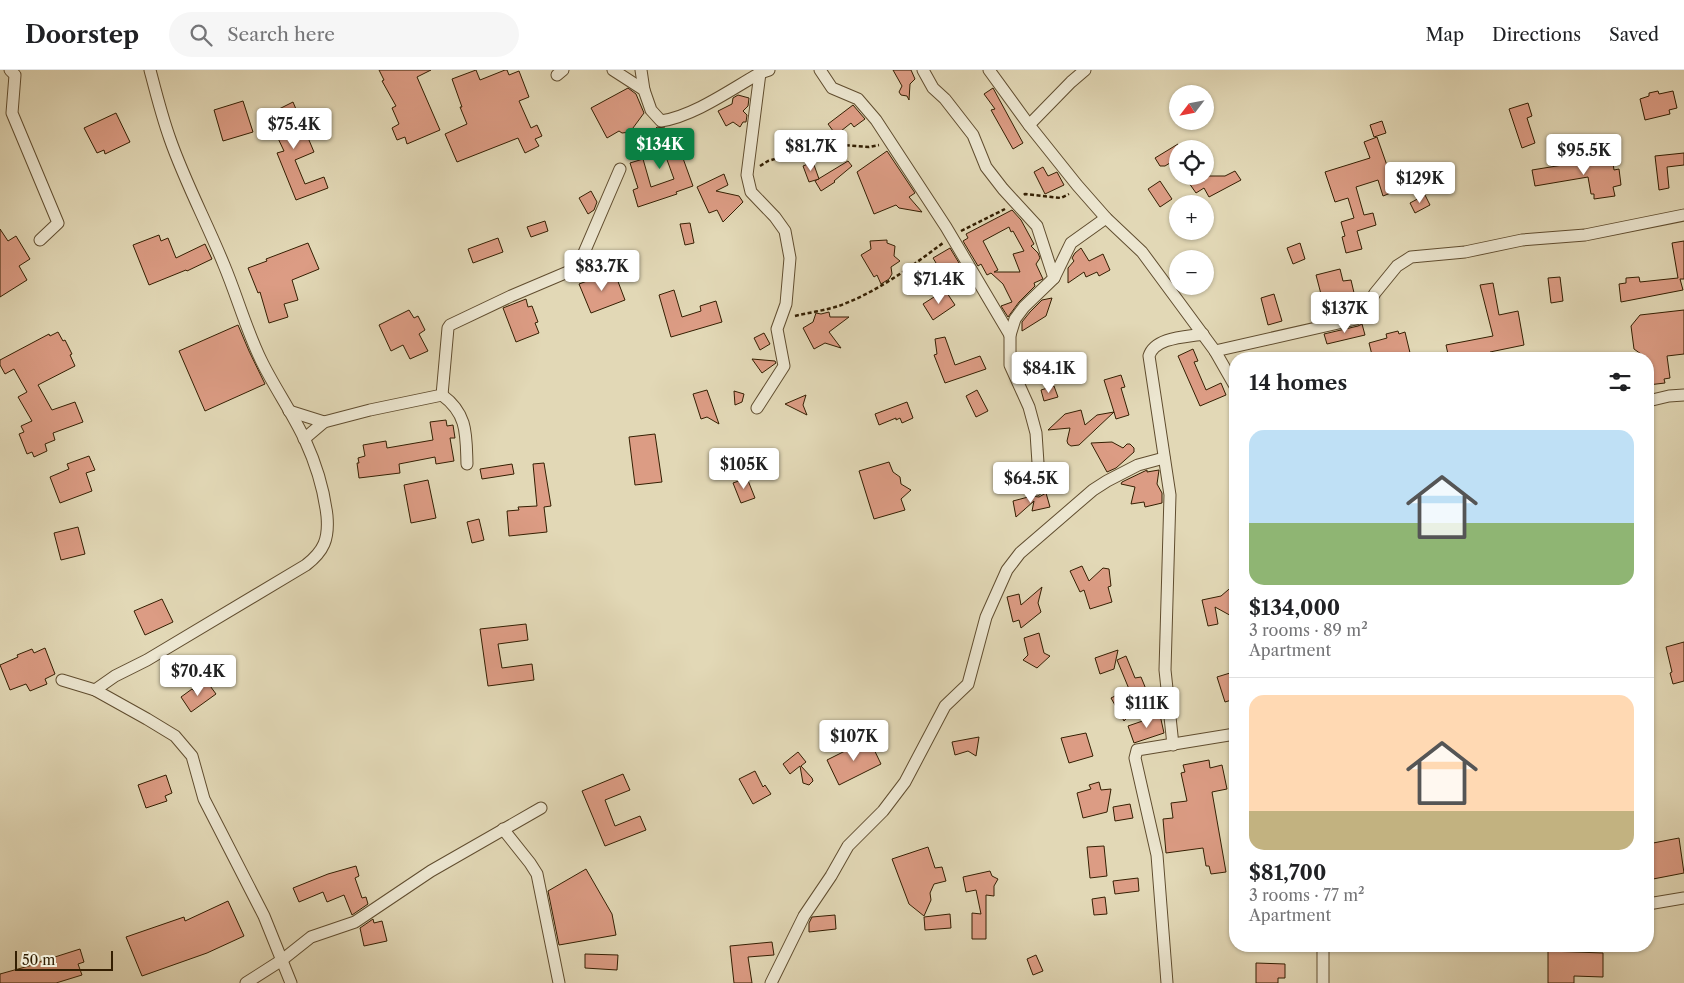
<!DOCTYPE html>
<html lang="en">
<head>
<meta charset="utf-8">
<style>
	body { margin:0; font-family:"Libre Caslon Text",serif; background:#f6f6f6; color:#202124; height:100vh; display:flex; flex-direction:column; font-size:19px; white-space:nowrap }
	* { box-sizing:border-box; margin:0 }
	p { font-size:16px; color:#757577 }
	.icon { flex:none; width:28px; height:28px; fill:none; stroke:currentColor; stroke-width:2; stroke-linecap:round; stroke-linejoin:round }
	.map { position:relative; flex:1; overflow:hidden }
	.details { position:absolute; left:1229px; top:282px; width:425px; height:600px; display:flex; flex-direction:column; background:#fff; border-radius:20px; box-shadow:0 1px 4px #0004 }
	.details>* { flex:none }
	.needle { width:32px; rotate:238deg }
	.tools { position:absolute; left:1169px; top:15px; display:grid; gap:10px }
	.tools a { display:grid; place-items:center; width:45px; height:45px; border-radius:50%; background:#fff; box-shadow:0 1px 4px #0004; font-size:25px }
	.scale { position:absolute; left:15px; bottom:12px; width:98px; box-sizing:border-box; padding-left:5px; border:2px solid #341f02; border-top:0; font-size:14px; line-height:18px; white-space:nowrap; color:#341f02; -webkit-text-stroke:4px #ece6d0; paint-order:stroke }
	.price { position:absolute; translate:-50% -42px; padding:0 11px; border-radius:5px; background:#fff; color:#222; font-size:16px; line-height:32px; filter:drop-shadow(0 1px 2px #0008) }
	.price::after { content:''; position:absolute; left:50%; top:30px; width:15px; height:11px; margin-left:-8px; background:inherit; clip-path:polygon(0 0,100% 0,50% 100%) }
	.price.on { background:#0b8043; color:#fff }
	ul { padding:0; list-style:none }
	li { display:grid; align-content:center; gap:10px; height:265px; padding:0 20px }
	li+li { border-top:1px solid #e0e0e0 }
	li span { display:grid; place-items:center; height:155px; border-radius:15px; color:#555 }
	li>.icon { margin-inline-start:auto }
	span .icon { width:90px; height:90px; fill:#fffc; stroke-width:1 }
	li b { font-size:21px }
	h2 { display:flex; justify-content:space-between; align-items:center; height:60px; padding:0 20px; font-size:21px }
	header { display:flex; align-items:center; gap:30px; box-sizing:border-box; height:70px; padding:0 25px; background:#fff; border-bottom:1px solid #e0e0e0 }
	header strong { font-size:24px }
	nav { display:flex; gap:28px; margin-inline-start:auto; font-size:18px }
	.search { width:350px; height:45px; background:#f6f6f6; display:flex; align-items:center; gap:12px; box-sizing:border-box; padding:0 18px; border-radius:28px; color:#757577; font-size:19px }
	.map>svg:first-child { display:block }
	.building { fill:#dc9c84; stroke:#341f02; fill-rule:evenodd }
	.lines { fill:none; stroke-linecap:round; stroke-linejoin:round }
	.street-casing { stroke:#604d2f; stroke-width:13 }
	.path { stroke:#341f02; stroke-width:2.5; stroke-dasharray:4 2.5; stroke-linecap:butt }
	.street { stroke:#ece6d0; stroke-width:11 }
</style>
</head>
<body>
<header>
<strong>Doorstep</strong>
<div class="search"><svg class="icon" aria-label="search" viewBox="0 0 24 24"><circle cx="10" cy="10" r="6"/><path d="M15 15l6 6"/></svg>Search here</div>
<nav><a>Map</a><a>Directions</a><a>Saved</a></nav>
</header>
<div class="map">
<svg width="1684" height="913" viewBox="0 0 1684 913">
	<rect width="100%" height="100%" fill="#e2d8b6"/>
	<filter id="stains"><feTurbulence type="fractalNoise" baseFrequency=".004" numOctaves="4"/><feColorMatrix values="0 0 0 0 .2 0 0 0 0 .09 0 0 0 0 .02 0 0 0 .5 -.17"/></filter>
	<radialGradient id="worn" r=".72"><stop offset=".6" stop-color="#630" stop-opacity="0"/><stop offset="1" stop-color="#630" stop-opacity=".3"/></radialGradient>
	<!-- building -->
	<g class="building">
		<path d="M379,0H431L417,7L440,60L407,74L405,67L397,70L392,58L399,54L392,38L396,36L382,11L384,10Z"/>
		<path d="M476,0L480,10L505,0H507L509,5L519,1L529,27L519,31L531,58L537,55L542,66L535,69L539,76L525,83L518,68L457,92L445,64L467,54L460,37H462L452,9Z"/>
		<path d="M893,0H911L915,9L910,14L909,30L907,26L901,25L899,22L902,16Z"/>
		<path d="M628,18L636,24L644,43L630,62L622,63L619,61L607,68L591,38Z"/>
		<path d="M993,18L1023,73L1013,79L991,40L995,39L984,24Z"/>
		<path d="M1658,21L1659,24L1673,21L1677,38L1669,40L1670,44L1645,50L1640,29L1649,26V23Z"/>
		<path d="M738,25L749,28L748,36L743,41L747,45L746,52H743L740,57L733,52L726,56L718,41L732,34L733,28Z"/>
		<path d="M243,31L253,62L223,71L214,40Z"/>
		<path d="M293,32L314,82L295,90L305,114L324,107L328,118L296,130L277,83L284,81L267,45Z"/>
		<path d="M1528,33L1532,46L1527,48L1535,73L1522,78L1509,39Z"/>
		<path d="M853,35L865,49L854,57L851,53L836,65L828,54Z"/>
		<path d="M116,43L130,72L105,84L104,80L97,83L84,58Z"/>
		<path d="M1382,51L1386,63L1374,67L1370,55Z"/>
		<path d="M657,57L665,58L663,73L676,69L693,116L676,122L677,124L638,137L633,120L638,118L630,93L643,89L651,117L674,109L662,76V78L632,84Z"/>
		<path d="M1377,67L1396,121L1383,126L1378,110L1356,117L1364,145L1373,143L1376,155L1357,161L1362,179L1346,183L1342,167L1345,166L1341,152L1354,148L1348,128L1335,132L1325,102L1370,88L1364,72Z"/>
		<path d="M1178,74V88L1165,96H1160L1155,88Z"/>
		<path d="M887,81L915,123L909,127L922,142L899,138L896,135L874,144L857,102Z"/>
		<path d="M1684,83V95L1667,97L1669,118L1659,120L1655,86Z"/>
		<path d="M1612,87L1614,100L1619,99L1621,115L1613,117L1615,126L1594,129V124H1591L1588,107L1535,116L1532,100Z"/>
		<path d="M848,91L852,96L834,111L835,112L821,121L815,111Z"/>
		<path d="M813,92L819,109L809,112L803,96Z"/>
		<path d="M1043,97L1048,106L1057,102L1064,115L1045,124L1034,102Z"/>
		<path d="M1235,101L1241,110L1209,127L1204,118L1196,123L1189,113L1200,106H1225Z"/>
		<path d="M724,104L728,115L716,121L739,126L743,132L723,152L717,140L709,143L697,117Z"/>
		<path d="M1160,111L1172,129L1160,137L1148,119Z"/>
		<path d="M591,121L597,132L594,140L588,144L579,128Z"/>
		<path d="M1425,125L1430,135L1415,143L1410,133Z"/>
		<path d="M1012,140L1021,150L1034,174L1031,176L1038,183L1040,188L1036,194L1043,209L1034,213L1035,216L1019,232L1008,247L1001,236L1012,232L1003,214L991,203L987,205L981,194L978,196L963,171L968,168L966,164ZM1009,157L1011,162L1013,161L1024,181L1013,184L1020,202H994L998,200L983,171Z"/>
		<path d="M545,151L548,161L531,167L527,157Z"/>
		<path d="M690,153L694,173L685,175L680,154Z"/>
		<path d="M0,159L8,171L16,166L30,189L19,196L27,210L0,227Z"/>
		<path d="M159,165L161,171L168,168L176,188L205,174L212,189L187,201L186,200L149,215L133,175Z"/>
		<path d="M498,168L503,182L473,193L468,179Z"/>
		<path d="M887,170V173L895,176L894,186L900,191L891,197L892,204L889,209L881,214L877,205L874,207L861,185L871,179L870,171Z"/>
		<path d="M1684,171V209H1680L1683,220L1621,232L1619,214L1626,213V208L1639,207L1640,212L1678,208L1672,173Z"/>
		<path d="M308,173L319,199L292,210L298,230L284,234L288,247L269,253L260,222L258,223L248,198L267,191L266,189Z"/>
		<path d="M1300,173L1305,189L1293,194L1287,178Z"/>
		<path d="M950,178L965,203L948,213L933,188Z"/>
		<path d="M1081,178L1089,191L1103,184L1110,200L1099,206L1097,202L1086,207L1084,202L1068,213V198L1074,191L1072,188L1075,183Z"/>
		<path d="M1340,199L1343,211L1351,210L1355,227L1344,230L1348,243L1330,247L1324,227L1322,228L1316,205Z"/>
		<path d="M614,201L625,230L591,243L579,214Z"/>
		<path d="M1560,207L1563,231L1551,233L1548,208Z"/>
		<path d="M1493,213L1499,245L1518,241L1524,275L1490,282L1492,289H1449L1446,275L1493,266L1480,215Z"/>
		<path d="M674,220L682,247L701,241L700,236L716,231L722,252L671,267L659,225Z"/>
		<path d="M945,220L955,235L933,250L923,234Z"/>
		<path d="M1274,224L1282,251L1268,255L1261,228Z"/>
		<path d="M1052,228L1046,246L1022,261V252L1030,242L1042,230Z"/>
		<path d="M526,229L528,237L532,236L538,252L535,253L539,263L516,272L503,238Z"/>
		<path d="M409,240L414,248L418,246L425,260L419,264L428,281L410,289L403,275L391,281L379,255Z"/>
		<path d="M1684,240V284L1667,286L1670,308L1664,309L1665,313L1648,315V289L1634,279L1631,256L1640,245Z"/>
		<path d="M829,242L830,247H849L829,262L841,278L825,273L814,279L803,258L813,252L816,243L821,244Z"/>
		<path d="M1362,254L1365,265L1327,274L1324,264L1358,256Z"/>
		<path d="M238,255L249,281L265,314L205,341L179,281Z"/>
		<path d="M1398,261L1399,264L1405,262L1411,287L1404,289H1373L1369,273L1387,268L1386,264Z"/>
		<path d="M58,262L63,271L65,270L72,284L70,285L75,296L38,315L52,340L75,332L83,352L53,363L55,370L45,374L47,381L34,387L32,382L27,384L19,364L24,362L21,356L32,351L18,327L27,322L14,299L5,304L0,295V290L49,264L50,266Z"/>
		<path d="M764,263L770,274L760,280L754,268Z"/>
		<path d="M945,267L955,295L980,286L986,299L945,313L934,285L937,284L935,269Z"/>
		<path d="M1193,279L1198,291L1194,292L1206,320L1221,313L1226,325L1200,336L1178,286Z"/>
		<path d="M752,289L775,291L776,293L762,303Z"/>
		<path d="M1121,305L1125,317L1121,318L1129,345L1116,349L1114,342L1079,375L1071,376L1068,374L1067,371L1070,358L1048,360L1065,344L1081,340L1085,355L1097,345L1114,342L1104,310Z"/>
		<path d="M1054,316L1058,327L1044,331L1041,320Z"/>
		<path d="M707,320L719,354L707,347L701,349L693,324Z"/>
		<path d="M977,320L988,341L976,347L966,326Z"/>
		<path d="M734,321L744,324L742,332L735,335Z"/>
		<path d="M806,325L803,335L807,345L785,334Z"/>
		<path d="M907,332L913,348L902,353L900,348L896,350V348L879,355L875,344Z"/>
		<path d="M446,350L447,356L453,355L455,368H450L454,391L436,394L435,387L399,394L400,403L359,408L357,393H359L358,388L365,386L363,375L386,371L387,378L433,370L430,352Z"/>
		<path d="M655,364L662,412L635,415L629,367Z"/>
		<path d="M1112,372L1123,378L1127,374H1130L1134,378V382L1116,398L1107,402L1091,373Z"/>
		<path d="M89,386L95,400L86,403L92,421L60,433L50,407L69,399L67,394Z"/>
		<path d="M889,392L893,402L900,407L901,414L911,420L901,429L905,440L874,449L859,401Z"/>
		<path d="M544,393L551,436L544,437L547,462L509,466L507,441L519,440L518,437L537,436L533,394Z"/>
		<path d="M512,394L514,404L482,409L480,399Z"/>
		<path d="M1147,400V402L1159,400L1157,414L1162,423V433L1145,437L1144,432L1131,434L1135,417L1121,414L1122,412Z"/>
		<path d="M747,408L755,428L741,433L733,413Z"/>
		<path d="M428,410L436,448L411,453L404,415Z"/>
		<path d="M1046,423L1050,437L1032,441L1034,431L1016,447L1013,431L1032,426L1039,427Z"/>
		<path d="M479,449L484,470L472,473L467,452Z"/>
		<path d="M78,457L85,484L61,490L54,463Z"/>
		<path d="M1082,496L1089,511L1103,498L1109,499L1111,516L1108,517L1112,532L1090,539L1084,520L1080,522L1070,501Z"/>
		<path d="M1235,514V548L1215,537L1218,554L1208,556L1202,530L1221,526Z"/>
		<path d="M1042,517L1038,533L1041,542L1021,558L1019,550L1013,552L1007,527L1019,524L1021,535Z"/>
		<path d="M162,529L173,552L145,565L134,541Z"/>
		<path d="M526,554L528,570L498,574L502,598L532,594L534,610L488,616L480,559Z"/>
		<path d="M1039,563L1044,583L1050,586L1037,598L1023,590L1028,585L1024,568Z"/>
		<path d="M1684,572V611L1673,614L1670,603L1672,602L1666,577Z"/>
		<path d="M45,578L55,604L45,609L47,614L30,621L26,614L10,620L0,595L18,587L17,585L32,579L34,583Z"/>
		<path d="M1118,580L1114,599L1100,604L1095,588Z"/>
		<path d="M1126,586L1135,608L1141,607L1150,629L1134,630L1137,638L1124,651L1111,628L1129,619L1117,590Z"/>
		<path d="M1230,603L1235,619V629L1225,632L1217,607Z"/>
		<path d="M208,613L216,624L191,642L181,627L192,619L195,622Z"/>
		<path d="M1160,645L1164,663L1134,673L1128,656Z"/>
		<path d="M1086,663L1093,686L1069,693L1061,668Z"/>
		<path d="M979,667L976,686L968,681L955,685L952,672Z"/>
		<path d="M869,669L881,694L839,715L827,690Z"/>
		<path d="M798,682L806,692L801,696L812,708L813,711L809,715L803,713L800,696L790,704L783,694Z"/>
		<path d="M1209,690L1210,698L1222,695L1227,719L1212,722L1226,802L1211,804L1209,796H1206L1203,778L1166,783L1163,749L1173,748L1171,733L1187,731L1181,703L1185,702L1183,695Z"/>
		<path d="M755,701L763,717L765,715L771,724L753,734L739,709Z"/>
		<path d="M623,704L630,720L605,730L615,756L640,746L646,760L605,776L582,721Z"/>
		<path d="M166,705L172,723L165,726L167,731L146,738L138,715Z"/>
		<path d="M1099,712L1101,720L1111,719L1107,742L1083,748L1077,723L1091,719L1089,715Z"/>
		<path d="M1130,734L1133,748L1115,751L1113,737Z"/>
		<path d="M1679,768L1684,803L1648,810V774Z"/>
		<path d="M1104,776L1107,806L1090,808L1087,777Z"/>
		<path d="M928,777L935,798L942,797L946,811L934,814L930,823L931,830L924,846L909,834L892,789Z"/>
		<path d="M356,796L359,806L355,808L362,828L366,827L368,834L352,845L344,825L327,832L323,822L299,832L293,818L328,804Z"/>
		<path d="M586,799L612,844L616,865L559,875L548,821Z"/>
		<path d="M990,801L992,806L998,809L994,816V826L986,825V869H972V843L981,844L976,820L966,822L963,807Z"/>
		<path d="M1138,808L1139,821L1115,824L1113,811Z"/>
		<path d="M1105,827L1107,844L1094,845L1092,829Z"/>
		<path d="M228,831L244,866L207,883L142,906L126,867L184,847L185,851Z"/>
		<path d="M950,844L951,858L925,860L924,847Z"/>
		<path d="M835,845L836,859L809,862V853L812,847Z"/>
		<path d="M373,849L374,853L382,851L387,871L364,876L360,858Z"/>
		<path d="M772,872L774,885L748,887L752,913H734L730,876Z"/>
		<path d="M80,879L84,892L78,894L82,905L56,913H0V904L36,894V893Z"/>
		<path d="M1548,881L1603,883V907L1574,906V913H1548Z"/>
		<path d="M585,884L618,885L617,900L585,898Z"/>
		<path d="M1036,885L1043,901L1033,905L1027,889Z"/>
		<path d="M1256,893L1285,894V908H1278V913H1256Z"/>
	</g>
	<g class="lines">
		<defs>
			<g id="street">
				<path d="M10,0L15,5L12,43L58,153L40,170"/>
				<path d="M613,0L644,20L651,40L661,51C694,46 730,20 760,3L769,0"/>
				<path d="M641,0L644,20"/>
				<path d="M820,0L832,18L858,29L876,50L946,157L1010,265"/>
				<path d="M923,0L933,18L945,29L973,65L986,97L1003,119L1037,156L1054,208"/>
				<path d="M989,0L1029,55L1077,115L1106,148L1142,182L1215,281L1235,316"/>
				<path d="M557,5L563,0"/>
				<path d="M1029,55L1071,12L1085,0"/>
				<path d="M1215,281L1356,249L1365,240L1375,223L1397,196L1411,187L1465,182L1522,170L1585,165L1684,145"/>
				<path d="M442,325C468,344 466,365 467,394"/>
				<path d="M1648,331L1669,326L1684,325"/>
				<path d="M757,338L784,296L777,259L786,234L790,188L785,161L775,147L751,122L747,105L760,3"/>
				<path d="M289,341L324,352"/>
				<path d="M304,369L324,352L370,340L442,325L448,258L450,255L511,226L570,201L580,192L620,99"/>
				<path d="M1036,420L1038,393L1036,363L1029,337L1010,295V265L1015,249L1024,237L1054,208L1071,173L1106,148"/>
				<path d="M62,610L95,620L147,649L175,666L192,686L204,729L264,846L291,913"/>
				<path d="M95,620L115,606L147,590L306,495C324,481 329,469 327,446C324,420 316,394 305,370C292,342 274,317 261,290C246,259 237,226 224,195C207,153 185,112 170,69C162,47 156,23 150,0"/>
				<path d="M1173,675L1165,600L1170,425L1149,286C1155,267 1186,267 1203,264"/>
				<path d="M503,759L530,793L537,804L559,913"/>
				<path d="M1648,834L1684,828"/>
				<path d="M246,913L282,890L311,867L355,852L431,801L541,738"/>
				<path d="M771,913L804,846L831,806L848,776L883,741L905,712L945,636L968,614L986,547L1007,500L1020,483L1093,420L1107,411L1138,395L1164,388"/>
				<path d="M1167,913L1157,785L1135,688L1137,680L1235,664"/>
				<path d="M1323,913V876"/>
			</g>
		</defs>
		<!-- street casing -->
		<use href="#street" class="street-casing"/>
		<!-- path -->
		<g class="path">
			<path d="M760,96L768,91L795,83L819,72L842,75L869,77L879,75"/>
			<path d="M1024,125L1025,124L1061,128L1069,124"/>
			<path d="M961,161L1005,139"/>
			<path d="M795,246C811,242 829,240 844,234C880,220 912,196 943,173"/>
		</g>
		<!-- street -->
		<use href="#street" class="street"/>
	</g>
	<rect width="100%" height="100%" filter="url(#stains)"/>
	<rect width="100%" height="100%" fill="url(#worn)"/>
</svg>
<div class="tools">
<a><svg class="needle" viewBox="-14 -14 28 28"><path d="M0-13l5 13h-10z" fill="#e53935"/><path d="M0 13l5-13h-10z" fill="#757577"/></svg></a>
<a><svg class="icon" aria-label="locate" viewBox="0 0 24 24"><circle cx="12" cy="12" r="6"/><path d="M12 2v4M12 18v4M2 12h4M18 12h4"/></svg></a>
<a>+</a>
<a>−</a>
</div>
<div class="scale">50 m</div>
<b class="price" style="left:294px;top:80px">$75.4K</b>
<b class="price on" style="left:660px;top:100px">$134K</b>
<b class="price" style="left:811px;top:102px">$81.7K</b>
<b class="price" style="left:1584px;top:106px">$95.5K</b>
<b class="price" style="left:1420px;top:134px">$129K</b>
<b class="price" style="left:602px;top:222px">$83.7K</b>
<b class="price" style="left:939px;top:235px">$71.4K</b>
<b class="price" style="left:1345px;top:264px">$137K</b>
<b class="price" style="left:1049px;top:324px">$84.1K</b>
<b class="price" style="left:744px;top:420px">$105K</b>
<b class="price" style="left:1031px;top:434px">$64.5K</b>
<b class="price" style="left:198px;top:627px">$70.4K</b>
<b class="price" style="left:1147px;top:659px">$111K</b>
<b class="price" style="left:854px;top:692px">$107K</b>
<section class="details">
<h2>14 homes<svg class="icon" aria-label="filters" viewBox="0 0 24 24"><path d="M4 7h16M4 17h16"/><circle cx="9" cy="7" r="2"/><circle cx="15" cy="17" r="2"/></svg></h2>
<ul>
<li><span style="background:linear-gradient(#bfe0f5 60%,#8fb573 0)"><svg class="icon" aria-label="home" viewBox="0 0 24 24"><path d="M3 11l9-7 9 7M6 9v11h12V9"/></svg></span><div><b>$134,000</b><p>3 rooms · 89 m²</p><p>Apartment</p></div></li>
<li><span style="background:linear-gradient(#ffd9b3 75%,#c2b280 0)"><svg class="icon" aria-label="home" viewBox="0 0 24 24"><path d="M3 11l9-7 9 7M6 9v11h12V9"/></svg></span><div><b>$81,700</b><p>3 rooms · 77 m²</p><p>Apartment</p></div></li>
</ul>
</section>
</div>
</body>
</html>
